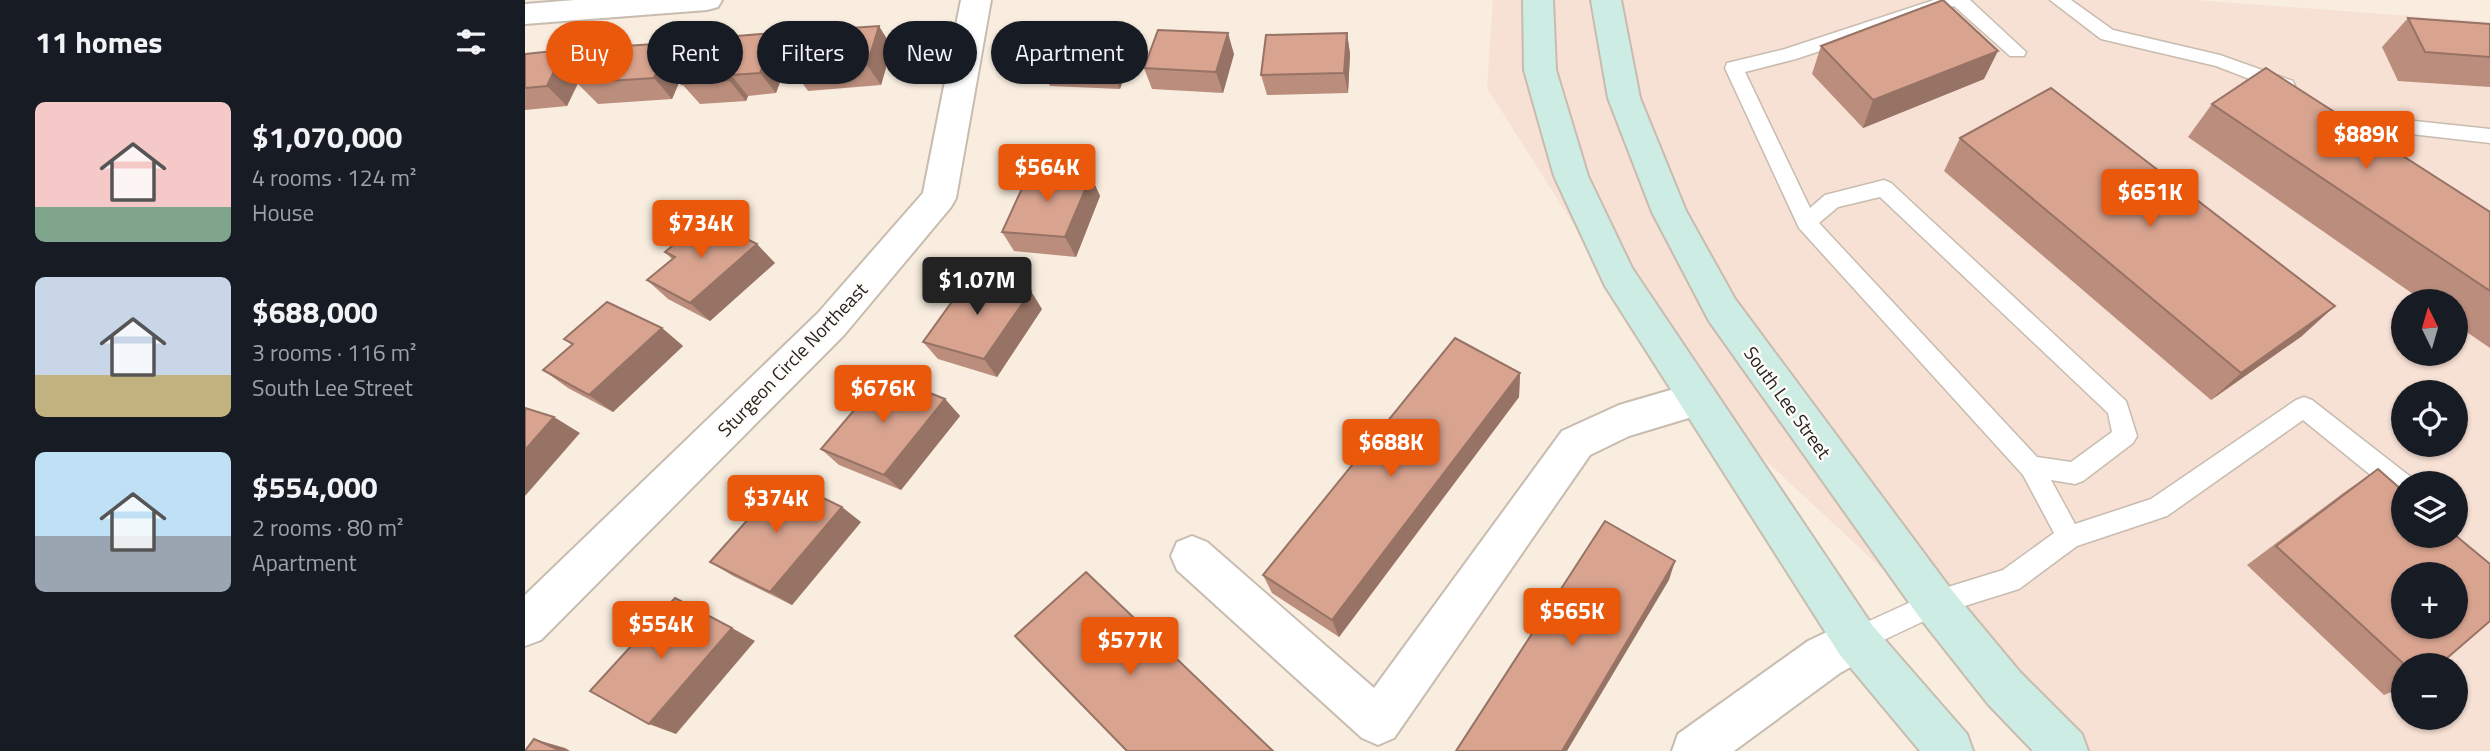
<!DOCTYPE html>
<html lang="en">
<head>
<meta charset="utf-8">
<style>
	body { margin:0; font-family:"Titillium Web",sans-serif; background:#20242c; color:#f1f3f6; height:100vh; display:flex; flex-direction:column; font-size:26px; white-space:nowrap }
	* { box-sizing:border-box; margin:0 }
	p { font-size:23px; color:#9ea1a6 }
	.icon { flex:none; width:38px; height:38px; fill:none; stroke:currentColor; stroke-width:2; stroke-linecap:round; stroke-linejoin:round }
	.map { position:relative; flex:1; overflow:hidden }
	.drawer { display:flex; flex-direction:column; background:#171b24; width:525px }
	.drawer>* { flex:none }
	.banner { position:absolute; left:21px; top:21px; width:665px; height:63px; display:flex; gap:14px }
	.needle { width:46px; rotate:355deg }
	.buttons { position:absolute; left:1866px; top:289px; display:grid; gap:14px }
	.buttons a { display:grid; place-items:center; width:77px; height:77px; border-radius:50%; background:#171b24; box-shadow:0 2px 5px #0004; font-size:35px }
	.price { position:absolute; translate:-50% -60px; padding:0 16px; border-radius:7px; background:#ea580c; color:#fff; font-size:23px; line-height:46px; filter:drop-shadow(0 2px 4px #0008) }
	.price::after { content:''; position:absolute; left:50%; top:42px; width:21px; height:16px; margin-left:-10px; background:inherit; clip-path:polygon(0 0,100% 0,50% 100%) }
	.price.on { background:#222; color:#fff }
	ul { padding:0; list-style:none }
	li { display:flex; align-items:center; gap:21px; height:175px; padding:0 35px }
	li span { display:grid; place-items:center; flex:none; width:196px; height:140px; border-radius:10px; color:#555 }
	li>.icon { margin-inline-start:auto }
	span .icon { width:84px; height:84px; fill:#fffc; stroke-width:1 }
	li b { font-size:30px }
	h2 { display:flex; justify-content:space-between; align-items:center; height:84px; padding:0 35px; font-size:30px }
	.chip { padding:0 24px; border-radius:32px; background:#171b24; box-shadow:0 2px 5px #0004; font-size:24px; line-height:63px }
	.chip.on { background:#ea580c; color:#fff }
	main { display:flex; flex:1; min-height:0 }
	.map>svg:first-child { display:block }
	.commercial { fill:#f7e0d4; fill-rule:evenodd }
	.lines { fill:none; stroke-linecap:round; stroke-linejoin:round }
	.service-casing { stroke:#c7bcaf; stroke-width:3 }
	.minor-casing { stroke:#c7bcaf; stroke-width:4 }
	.secondary-casing { stroke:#c7bcaf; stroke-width:4 }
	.service { fill:#fff; fill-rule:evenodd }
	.minor { fill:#fff; fill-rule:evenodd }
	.secondary { fill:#cdede4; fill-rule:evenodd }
	.wall { fill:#ba8d7c }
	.shaded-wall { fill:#977365 }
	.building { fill:#d8a490; stroke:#977365; stroke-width:2; fill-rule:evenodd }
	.labels { text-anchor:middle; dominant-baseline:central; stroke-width:5; stroke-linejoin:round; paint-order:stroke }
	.street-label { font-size:19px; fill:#27231e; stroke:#fefcf9 }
</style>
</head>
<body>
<main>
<section class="drawer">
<h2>11 homes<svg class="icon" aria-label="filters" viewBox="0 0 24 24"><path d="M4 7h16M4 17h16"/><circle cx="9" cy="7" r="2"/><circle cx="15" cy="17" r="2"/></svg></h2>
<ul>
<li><span style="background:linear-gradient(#f6c9c9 75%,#7fa58c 0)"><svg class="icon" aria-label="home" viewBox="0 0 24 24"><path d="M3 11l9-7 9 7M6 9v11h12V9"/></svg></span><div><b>$1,070,000</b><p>4 rooms · 124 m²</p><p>House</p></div></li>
<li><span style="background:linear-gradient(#c9d6e8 70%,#c2b280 0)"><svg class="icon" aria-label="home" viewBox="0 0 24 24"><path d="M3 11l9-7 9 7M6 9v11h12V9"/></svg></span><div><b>$688,000</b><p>3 rooms · 116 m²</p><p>South Lee Street</p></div></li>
<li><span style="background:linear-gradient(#bfe0f5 60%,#9aa5b1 0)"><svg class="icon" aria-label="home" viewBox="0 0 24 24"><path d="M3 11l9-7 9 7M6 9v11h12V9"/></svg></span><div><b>$554,000</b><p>2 rooms · 80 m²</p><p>Apartment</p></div></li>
</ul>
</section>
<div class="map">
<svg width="1965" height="751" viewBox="0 0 1965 751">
	<rect width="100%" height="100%" fill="#f8eddf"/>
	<!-- commercial -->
	<path class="commercial" d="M968,0H1671L1965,22V751H1548L1523,723L1137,364L962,88ZM1878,301H1930V354H1878ZM1878,392H1930V444H1878ZM1878,483H1930V536H1878ZM1878,574H1930V626H1878ZM1878,665H1930V718H1878Z"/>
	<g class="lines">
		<defs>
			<g id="service">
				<path d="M1409,0H1445L1501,52L1499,56H1485L1429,6L1271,59L1220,72L1285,208L1300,195L1359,180L1366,183L1601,401L1612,436L1608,443L1558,481L1550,484L1526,480L1550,524L1626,499L1771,400L1779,397L1787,400L1887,478L1889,483H1878V497L1869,494L1778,420L1642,516L1552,546L1494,589L1414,614L1331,653L1322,649L1318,640L1322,631L1410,591L1478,570L1529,533L1498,475L1274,228L1200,68L1202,63L1260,49ZM1355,197L1583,413L1587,432L1546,462L1512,457L1294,223L1313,207Z"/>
				<path d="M1525,0H1546L1588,30L1695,55L1768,81L1770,86L1768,91L1761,93L1691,66L1576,39Z"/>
				<path d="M1814,113L1965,129V143L1807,125L1804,120L1807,115Z"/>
			</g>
			<g id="minor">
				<path d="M50,0H197L193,7L182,10L0,24V4Z"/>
				<path d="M436,0H466L431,198L426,207L319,335L16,640L0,646V595L293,313L398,193Z"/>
				<path d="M1173,382L1187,387L1193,399L1187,411L1104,436L1065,455L869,738L853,745L837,738L652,570L646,556L652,542L667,536L682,542L849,688L1037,431L1094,405Z"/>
				<path d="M1331,618L1347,625L1353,640L1347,655L1315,673L1209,751H1147L1153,734L1283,641Z"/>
			</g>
			<g id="secondary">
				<path d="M998,0H1028L1031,70L1063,176L1107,268L1347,625L1442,734L1448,751H1395L1315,655L1080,286L1029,176L999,70Z"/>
				<path d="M1066,0H1096L1115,98L1161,211L1210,299L1425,588L1495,672L1557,734L1563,751H1508L1463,704L1395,618L1184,321L1127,212L1083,98Z"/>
			</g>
		</defs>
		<!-- service casing -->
		<use href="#service" class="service-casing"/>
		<!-- minor casing -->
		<use href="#minor" class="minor-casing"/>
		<!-- secondary casing -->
		<use href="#secondary" class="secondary-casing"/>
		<!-- service -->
		<use href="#service" class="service"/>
		<!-- minor -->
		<use href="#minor" class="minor"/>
		<!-- secondary -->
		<use href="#secondary" class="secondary"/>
	</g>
	<!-- wall -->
	<g class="wall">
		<path d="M1883,18L1965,24V87L1873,81L1857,47Z"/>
		<path d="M822,33L825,54L823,93L742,95L736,75Z"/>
		<path d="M1296,46L1459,79L1338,128L1287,74Z"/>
		<path d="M367,47L356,85L283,91L268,70Z"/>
		<path d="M39,50L58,71L162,64L147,99L73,104L53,84L42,106L0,110V54Z"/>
		<path d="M608,51L595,89L525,86L515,65Z"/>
		<path d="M709,54L698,93L627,89L619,68Z"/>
		<path d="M265,55L251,93L223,96L221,101L175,104L157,84Z"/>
		<path d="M1687,104L1965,212V348L1930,324V301H1898L1663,137Z"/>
		<path d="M1435,138L1777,336L1686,400L1419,171Z"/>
		<path d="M566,176L575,196L551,257L489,251L477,232Z"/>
		<path d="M140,252L250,263L185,321L143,299L122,280L147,259Z"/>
		<path d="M517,309L472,377L413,359L398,342Z"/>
		<path d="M137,328L158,346L88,412L43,388L18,370L47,345L39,339Z"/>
		<path d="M995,373L994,397L814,637L747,593L738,575Z"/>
		<path d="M420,399L435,416L376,490L314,465L296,449Z"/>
		<path d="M1853,469L1914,665H1878V687L1859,695L1722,565L1821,491Z"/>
		<path d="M336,522L267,605L208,576L185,562Z"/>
	</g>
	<!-- shaded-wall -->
	<g class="shaded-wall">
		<path d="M354,26L367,47L356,85L342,65Z"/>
		<path d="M600,29L608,51L595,89L586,68Z"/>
		<path d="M249,33L265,55L251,93L235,73Z"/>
		<path d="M703,33L709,54L698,93L691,72Z"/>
		<path d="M822,33L825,54L823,93L819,73Z"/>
		<path d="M144,43L162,64L147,99L129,78Z"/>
		<path d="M39,50L58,71L42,106L22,86Z"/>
		<path d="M1473,51L1459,79L1338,128L1348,100Z"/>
		<path d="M206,75L223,96L221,101L204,80Z"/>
		<path d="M566,176L575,196L551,257L540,237Z"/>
		<path d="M232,244L250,263L185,321L165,303Z"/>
		<path d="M506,291L517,309L472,377L459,359Z"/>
		<path d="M1810,306L1777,336L1686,400L1716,373Z"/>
		<path d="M137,328L158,346L88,412L64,395Z"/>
		<path d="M995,373L994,397L814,637L807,620Z"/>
		<path d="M420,399L435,416L376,490L359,475Z"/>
		<path d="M29,417L55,433L0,496V450Z"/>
		<path d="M317,507L336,522L267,605L245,592Z"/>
		<path d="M1150,561L1144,580L1042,751H1037Z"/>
		<path d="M207,628L230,641L151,734L124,724Z"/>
		<path d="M9,739L40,748L45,751H36Z"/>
	</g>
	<!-- building -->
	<g class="building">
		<path d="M1418,0L1473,51L1348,100L1296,46Z"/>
		<path d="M1883,18L1965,24V57L1900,52Z"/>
		<path d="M354,26L342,65L268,70L281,31Z"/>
		<path d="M531,27L600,29L586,68L515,65Z"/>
		<path d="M633,30L703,33L691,72L619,68Z"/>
		<path d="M249,33L235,73L206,75L204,80L157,84L176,39Z"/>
		<path d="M822,33L819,73L736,75L741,35Z"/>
		<path d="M144,43L129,78L53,83L70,48Z"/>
		<path d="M39,50L22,86L0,88V54Z"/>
		<path d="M1741,68L1965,212V291L1687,104Z"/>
		<path d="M1526,88L1810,306L1716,373L1435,138Z"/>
		<path d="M505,171L566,176L540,237L477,232Z"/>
		<path d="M180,218L232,244L165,303L122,280L150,257L140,252Z"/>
		<path d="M447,274L506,291L459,359L398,342Z"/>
		<path d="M82,302L137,328L64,395L18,370L48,344L39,339Z"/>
		<path d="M930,338L995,373L807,620L738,575Z"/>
		<path d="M359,375L420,399L359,475L296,449Z"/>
		<path d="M0,408L29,417L0,450Z"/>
		<path d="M1853,469L1878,491V536L1930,535L1965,564V621L1914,665H1880L1751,546ZM1878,574H1930V626H1878Z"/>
		<path d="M259,479L317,507L245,592L185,562Z"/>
		<path d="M1080,521L1150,561L1037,751H931Z"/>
		<path d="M561,572L748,751H602L490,636Z"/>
		<path d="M150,598L207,628L124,724L65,691Z"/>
		<path d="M9,739L36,751H0Z"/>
	</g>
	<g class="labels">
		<!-- street labels -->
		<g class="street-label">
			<text transform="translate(267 359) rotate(-46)">Sturgeon Circle Northeast</text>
			<text transform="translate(1263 402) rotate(54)">South Lee Street</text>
		</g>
	</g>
</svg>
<div class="buttons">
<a><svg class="needle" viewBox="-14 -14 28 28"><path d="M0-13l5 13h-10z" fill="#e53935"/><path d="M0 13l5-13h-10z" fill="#9ea1a6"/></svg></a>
<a><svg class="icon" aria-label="locate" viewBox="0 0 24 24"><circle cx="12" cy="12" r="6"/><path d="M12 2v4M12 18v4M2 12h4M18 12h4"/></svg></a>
<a><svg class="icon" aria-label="layers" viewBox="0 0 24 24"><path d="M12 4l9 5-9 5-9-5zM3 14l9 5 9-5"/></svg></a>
<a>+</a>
<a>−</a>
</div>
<b class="price" style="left:1841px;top:171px">$889K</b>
<b class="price" style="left:522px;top:204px">$564K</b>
<b class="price" style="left:1625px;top:229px">$651K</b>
<b class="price" style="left:176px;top:260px">$734K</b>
<b class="price on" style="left:452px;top:317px">$1.07M</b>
<b class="price" style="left:358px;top:425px">$676K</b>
<b class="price" style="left:866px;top:479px">$688K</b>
<b class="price" style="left:251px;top:535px">$374K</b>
<b class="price" style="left:1047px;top:648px">$565K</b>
<b class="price" style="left:136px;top:661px">$554K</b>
<b class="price" style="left:605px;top:677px">$577K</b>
<div class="banner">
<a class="chip on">Buy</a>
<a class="chip">Rent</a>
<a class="chip">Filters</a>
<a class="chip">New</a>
<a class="chip">Apartment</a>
</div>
</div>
</main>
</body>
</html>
